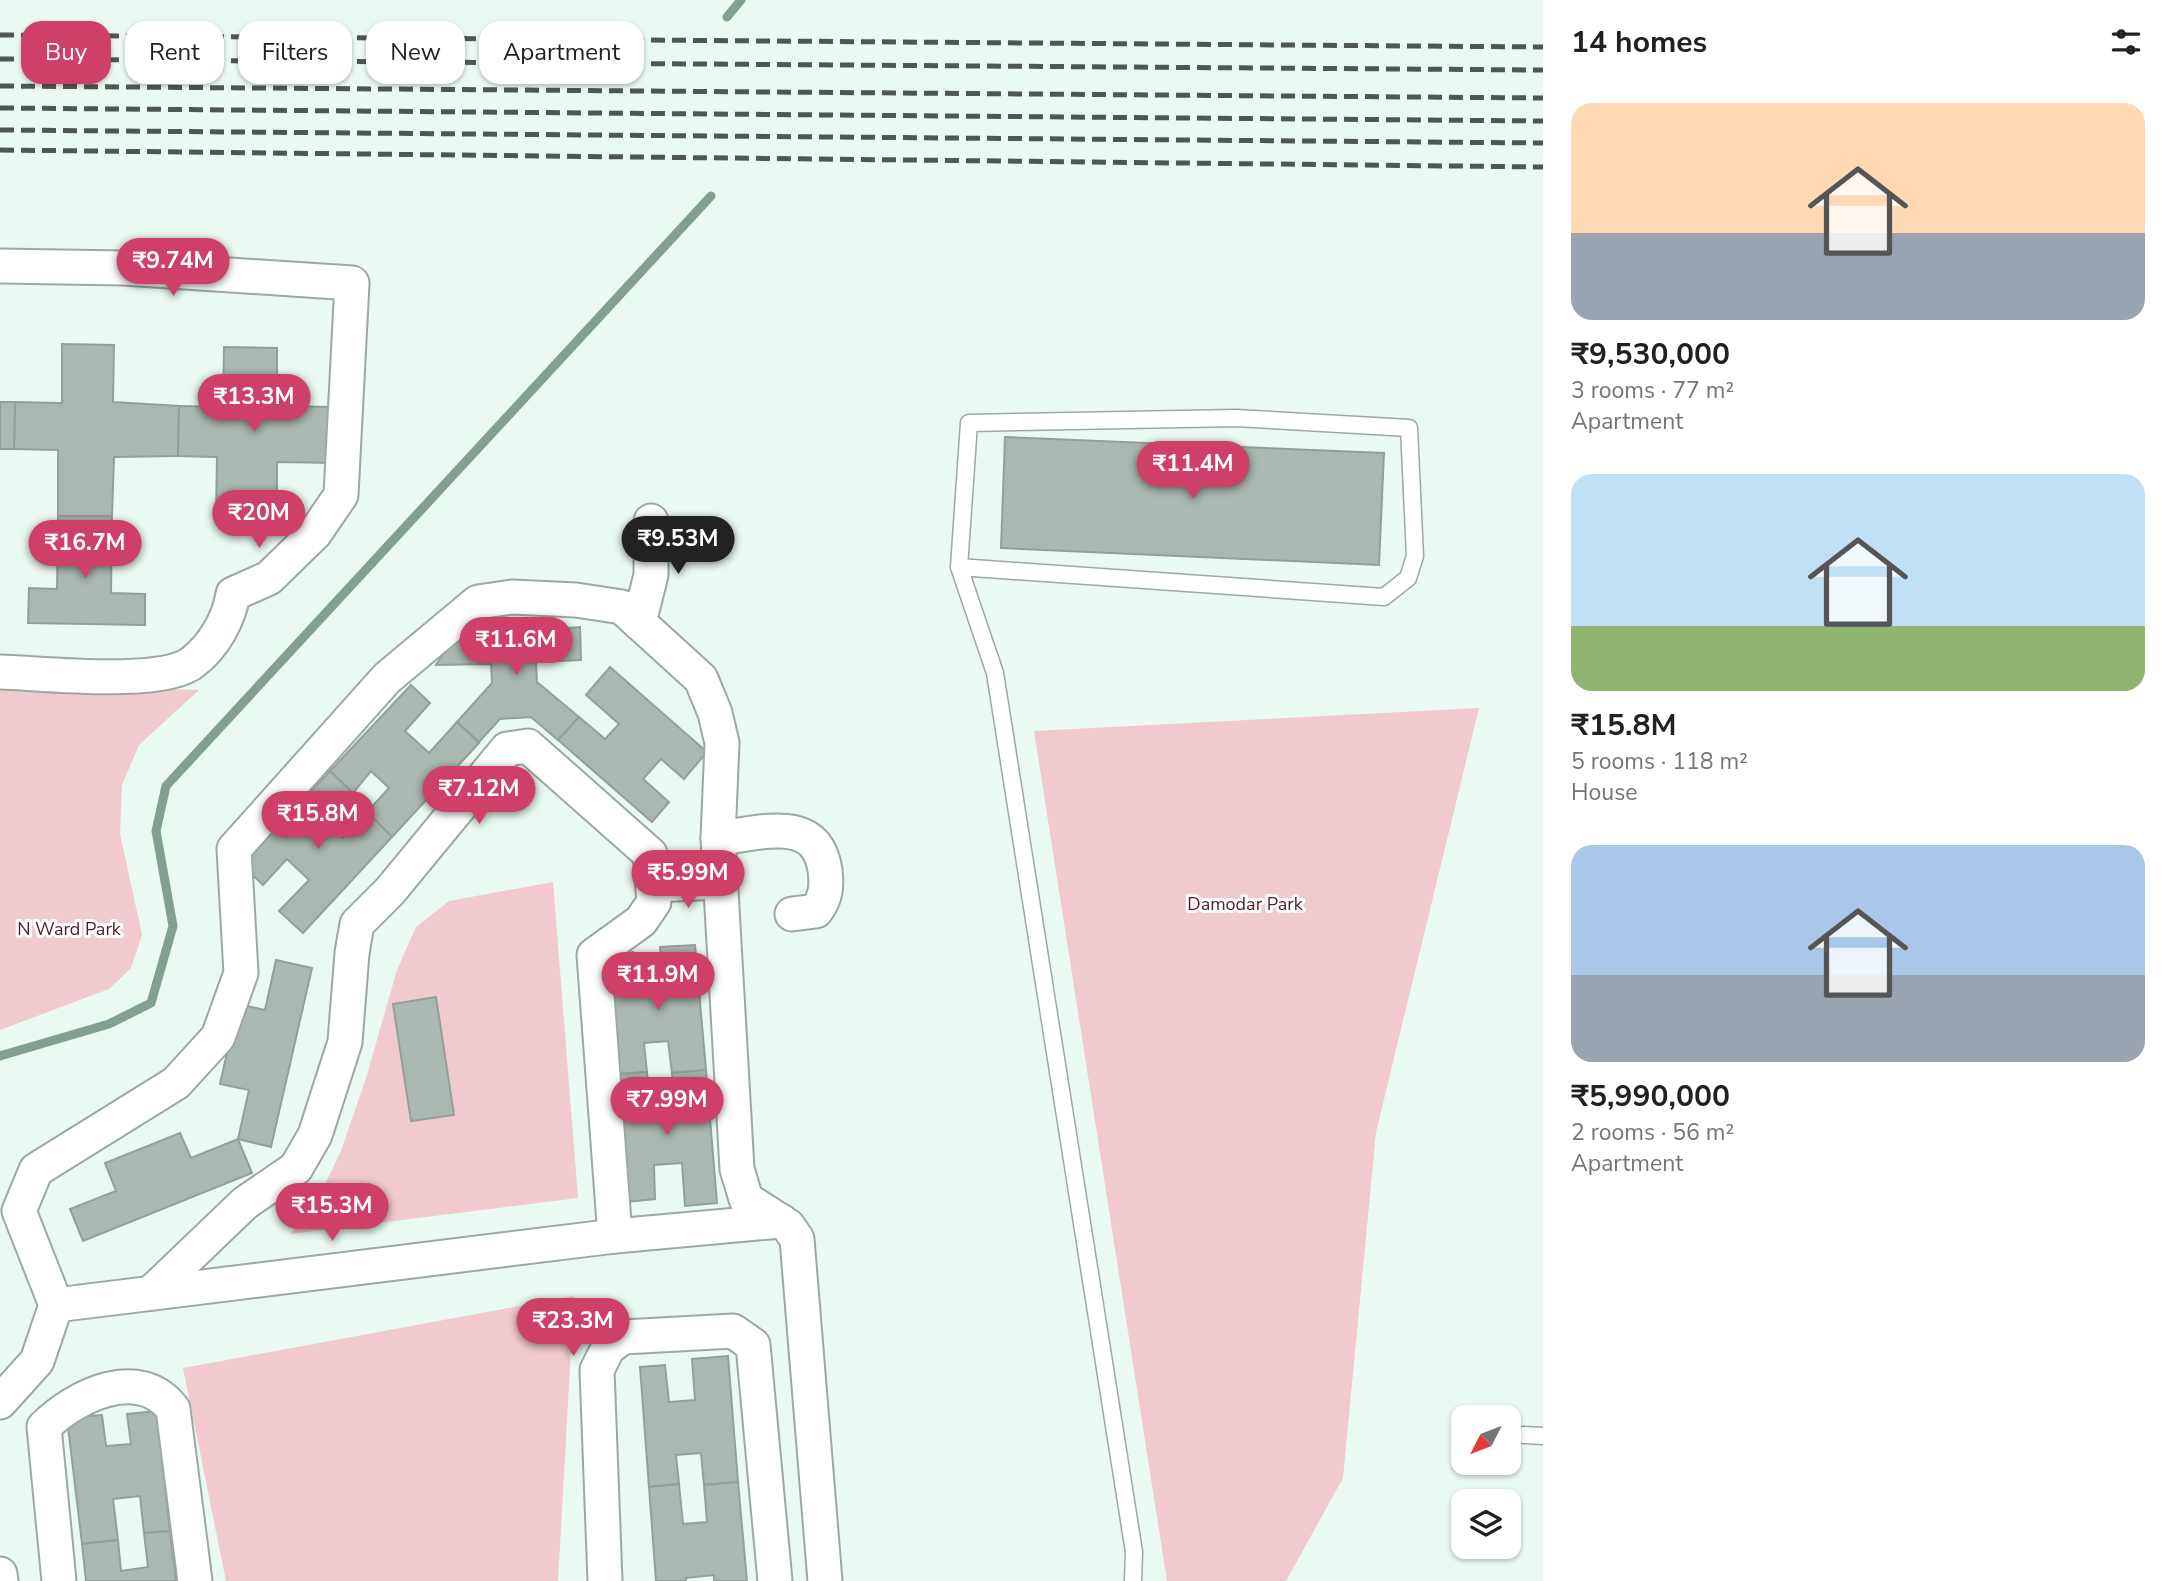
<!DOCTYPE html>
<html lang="en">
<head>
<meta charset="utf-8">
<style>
	body { margin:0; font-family:"Nunito Sans",sans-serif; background:#f2f2f2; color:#202124; height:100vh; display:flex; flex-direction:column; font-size:26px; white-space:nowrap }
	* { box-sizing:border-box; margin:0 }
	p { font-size:23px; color:#757577 }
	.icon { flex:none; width:38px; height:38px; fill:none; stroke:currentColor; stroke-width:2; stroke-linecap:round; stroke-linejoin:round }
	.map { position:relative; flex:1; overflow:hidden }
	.drawer { display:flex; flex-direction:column; background:#fff; width:630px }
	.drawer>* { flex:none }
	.banner { position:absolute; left:21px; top:21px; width:665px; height:63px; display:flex; gap:14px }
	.needle { width:46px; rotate:228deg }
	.tools { position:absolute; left:1451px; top:1405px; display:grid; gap:14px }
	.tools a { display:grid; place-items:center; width:70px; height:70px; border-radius:14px; background:#fff; box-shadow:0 2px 5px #0004; font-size:35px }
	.price { position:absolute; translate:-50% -60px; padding:0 16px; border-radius:24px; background:#cf4068; color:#fff; font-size:23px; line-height:46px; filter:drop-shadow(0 2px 4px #0008) }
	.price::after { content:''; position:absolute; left:50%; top:42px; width:21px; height:16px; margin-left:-10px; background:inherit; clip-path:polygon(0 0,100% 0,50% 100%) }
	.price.active { background:#222; color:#fff }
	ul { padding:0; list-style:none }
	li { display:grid; align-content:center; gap:14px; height:371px; padding:0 28px }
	li span { display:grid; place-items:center; height:217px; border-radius:21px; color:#555 }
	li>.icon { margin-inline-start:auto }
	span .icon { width:126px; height:126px; fill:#fffc; stroke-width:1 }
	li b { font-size:30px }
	h2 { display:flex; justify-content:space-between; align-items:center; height:84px; padding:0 28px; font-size:30px }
	.tag { padding:0 24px; border-radius:21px; background:#fff; box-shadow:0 2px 5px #0004; font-size:24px; line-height:63px }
	.tag.active { background:#cf4068; color:#fff }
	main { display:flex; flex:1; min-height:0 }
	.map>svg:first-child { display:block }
	.green { fill:#f0cacf }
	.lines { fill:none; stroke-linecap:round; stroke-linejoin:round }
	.stream { stroke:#82a091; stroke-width:9 }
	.building { fill:#aab8b1; stroke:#92a099; stroke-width:2 }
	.lane-casing { stroke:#9ca9a2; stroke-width:19 }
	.street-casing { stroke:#9ca9a2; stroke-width:37 }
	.lane { stroke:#fff; stroke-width:16 }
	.street { stroke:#fff; stroke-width:33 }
	.rail { stroke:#505753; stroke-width:5; stroke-dasharray:14 7; stroke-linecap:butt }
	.labels { text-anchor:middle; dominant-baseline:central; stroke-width:6; stroke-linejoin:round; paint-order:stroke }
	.park-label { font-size:18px; fill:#531c2a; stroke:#fff }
</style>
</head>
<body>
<main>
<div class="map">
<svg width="1543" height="1581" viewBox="0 0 1543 1581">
	<rect width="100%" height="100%" fill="#eaf9f1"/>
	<!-- green -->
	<g class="green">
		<path d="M0,684L199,690L139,745L122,785L120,834L142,935L131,968L109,989L0,1030Z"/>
		<path d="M1479,708L1376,1132L1343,1478L1286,1581H1167L1034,731Z"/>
		<path d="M553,882L578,1198L290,1234L319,1197L341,1151L367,1075L397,970L416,927L449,901Z"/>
		<path d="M574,1296L558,1581H226L183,1368Z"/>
	</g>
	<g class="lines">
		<!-- stream -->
		<g class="stream">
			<path d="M727,17L741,0"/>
			<path d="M0,1056L109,1024L151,1003L173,926L156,831L166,786L711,196"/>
		</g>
	</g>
	<!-- building -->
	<g class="building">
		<path d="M62,344L114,345L113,402L179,406L178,456L114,457L112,516H58V450L14,449L15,402L62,403Z"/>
		<path d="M224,347L277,348V406L334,407L333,463L277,462V518L216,517L217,457L178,456L179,406L223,407Z"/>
		<path d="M0,402H15L14,449H0Z"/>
		<path d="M1005,437L1384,453L1379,565L1001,548Z"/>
		<path d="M58,516H112L111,593L145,594V625L28,623L29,588L57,589Z"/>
		<path d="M580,627L581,660L536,662L537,682L579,717L558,740L531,717L500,719L479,742L457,722L492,683L491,664L436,665L454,637Z"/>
		<path d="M610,667L707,752L684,779L661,759L643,779L669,802L652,822L558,740L579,717L605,739L619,724L586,695Z"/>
		<path d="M411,685L430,703L405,731L429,753L457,722L479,743L392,837L367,812L389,788L371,771L353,793L330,771Z"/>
		<path d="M330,771L353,793L326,822L343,838L367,812L392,837L303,933L279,911L309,880L287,859L263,885L242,865Z"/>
		<path d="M695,945L706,1070L672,1073L668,1041L644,1043L647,1072L617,1074L607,954L633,952L636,990L663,988L660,947Z"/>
		<path d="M276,960L312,968L271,1147L238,1139L249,1090L220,1084L238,1004L265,1010Z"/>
		<path d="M436,997L454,1115L411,1121L393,1004Z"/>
		<path d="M706,1070L717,1203L685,1206L682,1163L654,1165L655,1199L626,1202L617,1074L647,1072L650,1111L675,1109L672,1073Z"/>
		<path d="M180,1133L191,1158L238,1139L252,1173L83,1241L70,1209L116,1191L105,1163Z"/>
		<path d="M728,1356L738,1482L704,1485L701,1453L676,1455L679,1484L649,1487L640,1367L665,1365L669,1402L695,1400L692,1359Z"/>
		<path d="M157,1411L170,1531L144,1533L140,1496L113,1499L118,1540L82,1544L67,1418L102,1415L106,1446L131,1444L127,1414Z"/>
		<path d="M738,1482L747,1581H714V1575L686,1578V1581H656L649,1487L679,1484L683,1524L707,1522L704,1485Z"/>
		<path d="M170,1531L176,1581H86L82,1544L118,1540L121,1571L148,1567L144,1533Z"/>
	</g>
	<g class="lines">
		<defs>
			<g id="lane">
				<path d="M959,567L1384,597L1408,578L1415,556L1409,428L1236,418L969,423L959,567L995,673L1134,1552L1133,1581"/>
				<path d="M1524,1435L1543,1436"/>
			</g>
			<g id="street">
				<path d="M0,266L124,268L352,283L341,495L315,533L269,578L233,594C229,619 214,646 193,662C163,687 41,673 0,672"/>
				<path d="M639,623L651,575V521"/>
				<path d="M718,838C760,834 816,813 825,870C827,886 826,898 816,911L792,914"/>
				<path d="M653,885L720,882"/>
				<path d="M151,1293L245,1203L296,1168L315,1135L345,1042L352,953L357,924L390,891L507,749L528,746L650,854L654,902L641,921L594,955L615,1236"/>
				<path d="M56,1305L615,1236L781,1221"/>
				<path d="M0,1402L37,1361L56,1305L19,1211L36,1170L176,1083L218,1037L241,973L234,849L387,678L478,602L512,597L576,600L622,607L701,679L715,713L722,743L718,838L737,1169L746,1199L788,1226L797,1239L825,1581"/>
				<path d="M0,1574L1,1581"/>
				<path d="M59,1581L44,1427C75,1396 139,1364 173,1409L195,1581"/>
				<path d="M605,1581L597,1370L608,1348L623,1337L733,1331L753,1345L775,1581"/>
			</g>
		</defs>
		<!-- lane casing -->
		<use href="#lane" class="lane-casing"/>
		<!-- street casing -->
		<use href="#street" class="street-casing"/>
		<!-- lane -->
		<use href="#lane" class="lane"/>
		<!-- street -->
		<use href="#street" class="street"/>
		<!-- rail -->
		<g class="rail">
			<path d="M0,35L1543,47"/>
			<path d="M0,59L1543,70"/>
			<path d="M0,86L1543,98"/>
			<path d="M0,108L1543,121"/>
			<path d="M0,130L1543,143"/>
			<path d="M0,150L1543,167"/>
		</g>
	</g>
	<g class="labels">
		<!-- park labels -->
		<g class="park-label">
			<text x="1245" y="904">Damodar Park</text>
			<text x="69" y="929">N Ward Park</text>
		</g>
	</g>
</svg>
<div class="tools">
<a><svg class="needle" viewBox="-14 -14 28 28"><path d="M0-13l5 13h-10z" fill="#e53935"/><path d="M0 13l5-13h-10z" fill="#757577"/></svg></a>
<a><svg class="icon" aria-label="layers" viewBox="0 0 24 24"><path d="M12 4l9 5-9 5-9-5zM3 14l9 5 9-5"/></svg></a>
</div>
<b class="price" style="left:173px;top:298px">₹9.74M</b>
<b class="price" style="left:254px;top:434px">₹13.3M</b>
<b class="price" style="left:1193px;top:501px">₹11.4M</b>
<b class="price" style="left:259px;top:550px">₹20M</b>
<b class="price active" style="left:678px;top:576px">₹9.53M</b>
<b class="price" style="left:85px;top:580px">₹16.7M</b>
<b class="price" style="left:516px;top:677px">₹11.6M</b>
<b class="price" style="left:479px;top:826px">₹7.12M</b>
<b class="price" style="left:318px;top:851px">₹15.8M</b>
<b class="price" style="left:688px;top:910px">₹5.99M</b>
<b class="price" style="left:658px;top:1012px">₹11.9M</b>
<b class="price" style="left:667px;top:1137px">₹7.99M</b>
<b class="price" style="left:332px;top:1243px">₹15.3M</b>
<b class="price" style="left:573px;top:1358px">₹23.3M</b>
<div class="banner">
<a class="tag active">Buy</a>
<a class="tag">Rent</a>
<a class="tag">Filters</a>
<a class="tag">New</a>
<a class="tag">Apartment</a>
</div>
</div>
<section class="drawer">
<h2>14 homes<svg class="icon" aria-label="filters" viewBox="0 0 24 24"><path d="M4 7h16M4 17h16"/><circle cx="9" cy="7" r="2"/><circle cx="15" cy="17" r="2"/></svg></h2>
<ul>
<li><span style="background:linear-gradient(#ffd9b3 60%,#9aa5b1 0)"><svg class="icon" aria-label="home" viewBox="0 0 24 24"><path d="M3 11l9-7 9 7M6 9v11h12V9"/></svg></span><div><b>₹9,530,000</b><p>3 rooms · 77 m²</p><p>Apartment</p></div></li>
<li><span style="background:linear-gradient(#bfe0f5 70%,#8fb573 0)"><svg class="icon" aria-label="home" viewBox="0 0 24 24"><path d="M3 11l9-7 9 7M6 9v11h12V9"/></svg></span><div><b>₹15.8M</b><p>5 rooms · 118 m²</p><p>House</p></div></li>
<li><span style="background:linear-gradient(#a9c7e8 60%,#9aa5b1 0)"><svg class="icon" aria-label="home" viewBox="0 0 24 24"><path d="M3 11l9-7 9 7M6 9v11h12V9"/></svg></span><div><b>₹5,990,000</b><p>2 rooms · 56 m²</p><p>Apartment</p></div></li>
</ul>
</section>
</main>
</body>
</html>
